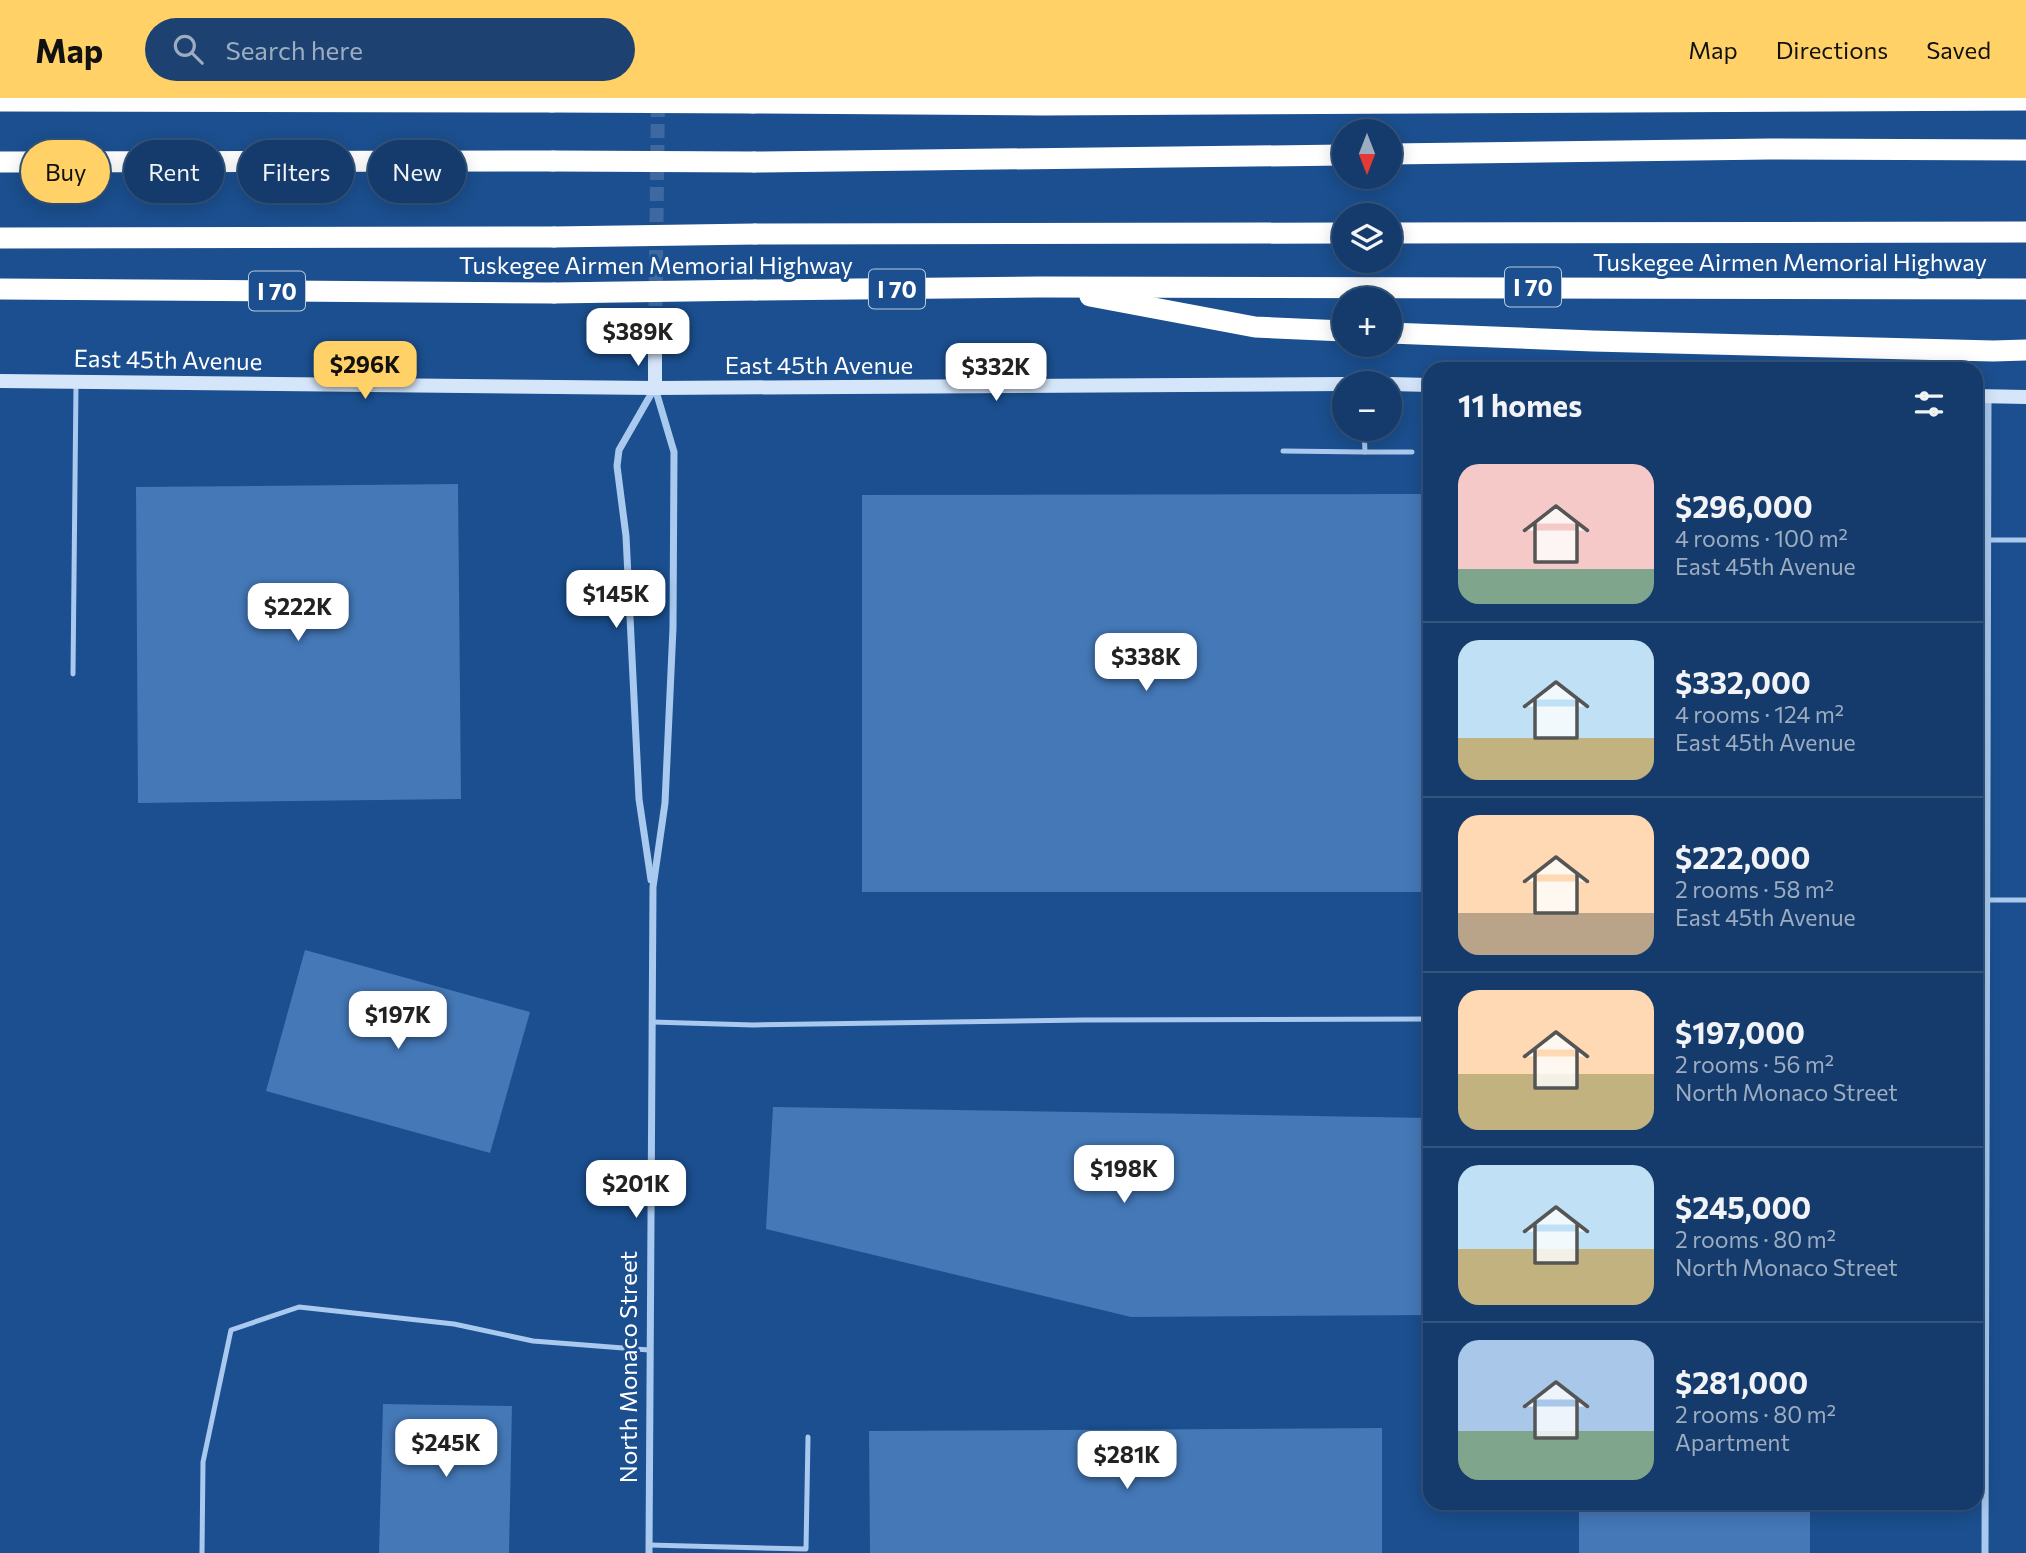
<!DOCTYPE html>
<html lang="en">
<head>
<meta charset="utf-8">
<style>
	body { margin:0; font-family:Commissioner,sans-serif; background:#1d4271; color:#f1f3f6; height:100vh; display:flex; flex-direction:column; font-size:26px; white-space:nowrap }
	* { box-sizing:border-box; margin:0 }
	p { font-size:23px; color:#9dadc1 }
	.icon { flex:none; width:38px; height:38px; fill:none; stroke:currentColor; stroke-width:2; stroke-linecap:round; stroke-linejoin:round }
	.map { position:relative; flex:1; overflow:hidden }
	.side { position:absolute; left:1423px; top:264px; width:560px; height:1148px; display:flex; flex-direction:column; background:#143b6b; border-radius:21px; box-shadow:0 4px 18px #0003,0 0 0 2px #33557e }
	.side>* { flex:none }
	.top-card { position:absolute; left:21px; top:42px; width:665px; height:63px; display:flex; gap:14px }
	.needle { width:46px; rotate:180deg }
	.tools { position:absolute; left:1332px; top:21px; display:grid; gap:14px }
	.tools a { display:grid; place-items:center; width:70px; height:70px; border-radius:50%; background:#143b6b; box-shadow:0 4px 18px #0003,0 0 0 2px #33557e; font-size:35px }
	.price { position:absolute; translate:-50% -60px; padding:0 16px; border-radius:14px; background:#fff; color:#222; font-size:23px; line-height:46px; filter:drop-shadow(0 2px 4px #0008) }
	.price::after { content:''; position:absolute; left:50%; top:42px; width:21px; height:16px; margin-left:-10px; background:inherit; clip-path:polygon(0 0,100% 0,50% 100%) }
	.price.selected { background:#ffd166; color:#111 }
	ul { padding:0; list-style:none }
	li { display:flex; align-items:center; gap:21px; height:175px; padding:0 35px }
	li+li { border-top:2px solid #33557e }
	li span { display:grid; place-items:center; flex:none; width:196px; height:140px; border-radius:21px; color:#555 }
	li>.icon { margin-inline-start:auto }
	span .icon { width:84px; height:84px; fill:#fffc; stroke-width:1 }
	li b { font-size:30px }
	h2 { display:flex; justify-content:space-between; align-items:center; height:84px; padding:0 35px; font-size:30px }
	.tag { padding:0 24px; border-radius:32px; background:#143b6b; box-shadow:0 4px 18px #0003,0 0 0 2px #33557e; font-size:24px; line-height:63px }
	.tag.selected { background:#ffd166; color:#111 }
	header { display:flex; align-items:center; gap:42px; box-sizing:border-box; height:98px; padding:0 35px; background:#ffd166; color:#111 }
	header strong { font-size:33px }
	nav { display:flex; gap:38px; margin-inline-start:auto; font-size:24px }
	.search { width:490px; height:63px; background:#1d4271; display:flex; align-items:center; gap:18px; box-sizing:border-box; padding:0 24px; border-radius:38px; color:#9dadc1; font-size:26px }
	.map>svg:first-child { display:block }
	.building { fill:#4478b7 }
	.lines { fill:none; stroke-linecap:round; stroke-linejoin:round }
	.secondary-tunnel { stroke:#3d69a0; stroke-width:14; stroke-dasharray:14 7; stroke-linecap:butt }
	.lane { stroke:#a9c9ee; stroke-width:5 }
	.street { stroke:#a9c9ee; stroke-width:7 }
	.secondary { stroke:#d6e6fa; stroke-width:14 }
	.highway { stroke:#fff; stroke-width:21 }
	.highway-bridge { stroke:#fff; stroke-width:21 }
	.labels { text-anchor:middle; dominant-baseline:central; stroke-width:6; stroke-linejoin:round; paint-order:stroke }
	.shield { fill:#1b4f8f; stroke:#bbcadd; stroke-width:2 }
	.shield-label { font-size:23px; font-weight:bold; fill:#fff }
	.street-label { font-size:24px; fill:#fff; stroke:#1b4f8f }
</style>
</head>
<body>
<header>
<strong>Map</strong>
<div class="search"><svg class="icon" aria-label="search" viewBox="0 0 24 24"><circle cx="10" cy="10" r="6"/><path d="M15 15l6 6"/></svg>Search here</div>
<nav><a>Map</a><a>Directions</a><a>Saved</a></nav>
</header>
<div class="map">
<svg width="2026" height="1455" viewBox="0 0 2026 1455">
	<rect width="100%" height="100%" fill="#1b4f8f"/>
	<!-- building -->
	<g class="building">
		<path d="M458,386L461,701L138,705L136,389Z"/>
		<path d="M1430,396V794H862V397Z"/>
		<path d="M305,852L530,914L490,1055L266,993Z"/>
		<path d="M773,1009L1430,1020V1217L1131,1219L766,1131Z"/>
		<path d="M383,1306L512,1308L509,1455H379Z"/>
		<path d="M1382,1330V1455H870L869,1333Z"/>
		<rect x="1579" y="1405" width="231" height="50"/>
	</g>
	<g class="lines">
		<!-- secondary-tunnel -->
		<path class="secondary-tunnel" d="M655,250L658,0"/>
		<!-- lane -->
		<g class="lane">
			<path d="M1364,331L1365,354H1412"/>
			<path d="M1283,353L1365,354"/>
			<path d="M1976,442H2026"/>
			<path d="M73,576L76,286"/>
			<path d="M1987,802H2026"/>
			<path d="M652,924L753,927L1083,922L1430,921"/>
			<path d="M649,1447L806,1451L808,1339"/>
			<path d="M202,1455L203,1364L231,1232L299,1209L454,1226L533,1243L649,1252"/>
		</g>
		<!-- street -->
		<g class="street">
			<path d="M651,782L639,701L626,438L617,368L619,352L654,291"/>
			<path d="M649,1455L653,789L665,705L673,530L674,354L655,290"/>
			<path d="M1985,1455L1988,299"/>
		</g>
		<!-- secondary -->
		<g class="secondary">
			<path d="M655,250V290"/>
			<path d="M0,283L655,290L1344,286"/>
			<path d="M1390,286L1430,287"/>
			<path d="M1976,298L2026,299"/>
		</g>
		<!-- highway -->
		<g class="highway">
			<path d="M0,3L552,4"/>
			<path d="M753,5L1042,7L2026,2"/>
			<path d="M1390,56L1770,51L2026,52"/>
			<path d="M0,64L553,63"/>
			<path d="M754,64L1344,57"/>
			<path d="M1390,135L2026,134"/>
			<path d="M755,136L1344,135"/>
			<path d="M0,140L554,139"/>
			<path d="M0,191L554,195"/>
			<path d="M755,192L1039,189L2026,191"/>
			<path d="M1090,198L1255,229L1344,233"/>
			<path d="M1390,235L1593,243L1993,253L2026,252"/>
		</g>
		<!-- highway-bridge -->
		<g class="highway-bridge">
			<path d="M552,4L753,5"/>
			<path d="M553,63L754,64"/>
			<path d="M554,139L755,136"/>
			<path d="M554,195L755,192"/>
		</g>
	</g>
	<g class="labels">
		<!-- shield labels -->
		<g class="shield">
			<rect x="1505" y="169.5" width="56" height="39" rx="5"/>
			<rect x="869" y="171.5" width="56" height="39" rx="5"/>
			<rect x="249" y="173.5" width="56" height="39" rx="5"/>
		</g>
		<g class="shield-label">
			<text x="1533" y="189">I 70</text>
			<text x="897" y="191">I 70</text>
			<text x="277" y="193">I 70</text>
		</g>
		<!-- street labels -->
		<g class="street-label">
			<text x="1790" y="163">Tuskegee Airmen Memorial Highway</text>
			<text x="656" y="166">Tuskegee Airmen Memorial Highway</text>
			<text transform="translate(168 261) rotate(1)">East 45th Avenue</text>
			<text x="819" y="266">East 45th Avenue</text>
			<text transform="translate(627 1269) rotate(-90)">North Monaco Street</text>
		</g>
	</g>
</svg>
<div class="tools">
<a><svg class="needle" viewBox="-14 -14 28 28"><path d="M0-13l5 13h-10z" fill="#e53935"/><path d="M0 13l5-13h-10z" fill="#9dadc1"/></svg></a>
<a><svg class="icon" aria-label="layers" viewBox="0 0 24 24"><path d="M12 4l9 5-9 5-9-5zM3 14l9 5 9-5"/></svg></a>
<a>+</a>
<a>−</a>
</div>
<b class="price" style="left:638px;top:270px">$389K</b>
<b class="price selected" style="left:365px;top:303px">$296K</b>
<b class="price" style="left:996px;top:305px">$332K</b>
<b class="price" style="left:616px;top:532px">$145K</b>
<b class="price" style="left:298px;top:545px">$222K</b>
<b class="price" style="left:1146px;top:595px">$338K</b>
<b class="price" style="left:398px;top:953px">$197K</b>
<b class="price" style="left:1124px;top:1107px">$198K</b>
<b class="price" style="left:636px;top:1122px">$201K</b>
<b class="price" style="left:446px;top:1381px">$245K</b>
<b class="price" style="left:1127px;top:1393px">$281K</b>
<div class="top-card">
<a class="tag selected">Buy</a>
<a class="tag">Rent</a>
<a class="tag">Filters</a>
<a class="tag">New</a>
</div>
<section class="side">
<h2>11 homes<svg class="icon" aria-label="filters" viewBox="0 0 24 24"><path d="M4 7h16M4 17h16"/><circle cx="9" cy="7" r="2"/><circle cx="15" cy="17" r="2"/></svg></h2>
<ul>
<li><span style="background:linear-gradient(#f6c9c9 75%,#7fa58c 0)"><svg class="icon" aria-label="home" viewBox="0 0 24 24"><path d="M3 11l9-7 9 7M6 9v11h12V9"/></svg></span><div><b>$296,000</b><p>4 rooms · 100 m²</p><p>East 45th Avenue</p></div></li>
<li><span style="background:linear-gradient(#bfe0f5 70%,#c2b280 0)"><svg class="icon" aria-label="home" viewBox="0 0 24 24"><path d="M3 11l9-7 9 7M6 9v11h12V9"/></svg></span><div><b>$332,000</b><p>4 rooms · 124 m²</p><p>East 45th Avenue</p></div></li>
<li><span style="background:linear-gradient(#ffd9b3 70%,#b9a48a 0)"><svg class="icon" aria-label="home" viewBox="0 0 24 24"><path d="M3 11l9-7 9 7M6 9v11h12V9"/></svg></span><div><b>$222,000</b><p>2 rooms · 58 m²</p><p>East 45th Avenue</p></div></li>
<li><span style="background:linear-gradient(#ffd9b3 60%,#c2b280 0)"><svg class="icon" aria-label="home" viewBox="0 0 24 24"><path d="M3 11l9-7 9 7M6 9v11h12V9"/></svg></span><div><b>$197,000</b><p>2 rooms · 56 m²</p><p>North Monaco Street</p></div></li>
<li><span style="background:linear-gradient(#bfe0f5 60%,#c2b280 0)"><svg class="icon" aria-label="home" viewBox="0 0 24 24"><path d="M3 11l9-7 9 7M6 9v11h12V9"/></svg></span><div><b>$245,000</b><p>2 rooms · 80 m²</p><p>North Monaco Street</p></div></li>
<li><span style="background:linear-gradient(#a9c7e8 65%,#7fa58c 0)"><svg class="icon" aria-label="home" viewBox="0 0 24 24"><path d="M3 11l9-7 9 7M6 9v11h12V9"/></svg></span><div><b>$281,000</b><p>2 rooms · 80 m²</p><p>Apartment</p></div></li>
</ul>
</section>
</div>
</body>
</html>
